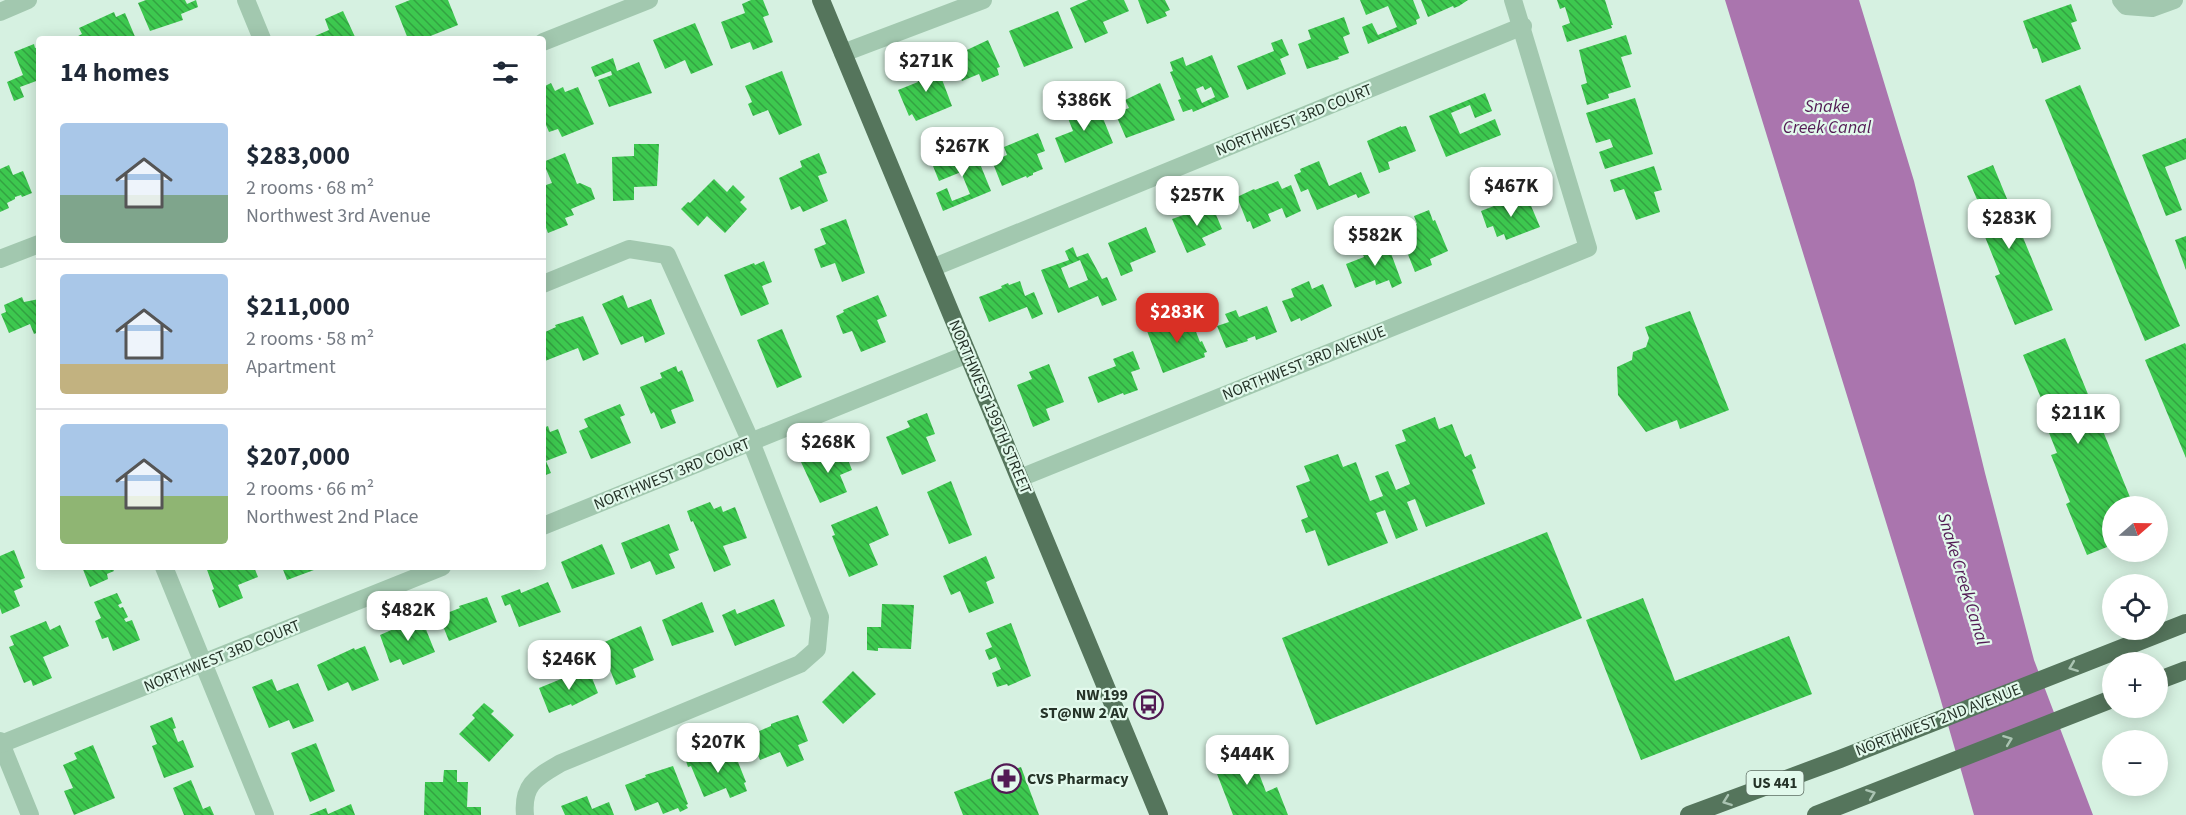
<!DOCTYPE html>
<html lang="en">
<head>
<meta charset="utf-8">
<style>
	body { margin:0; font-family:"Source Sans 3",sans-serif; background:#f2f2f3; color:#1f2937; height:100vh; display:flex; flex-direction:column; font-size:22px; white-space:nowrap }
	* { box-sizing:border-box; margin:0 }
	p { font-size:20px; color:#747a83 }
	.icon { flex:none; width:33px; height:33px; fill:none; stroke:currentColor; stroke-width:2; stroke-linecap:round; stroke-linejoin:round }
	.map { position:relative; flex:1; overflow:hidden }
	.drawer { position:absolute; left:36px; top:36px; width:510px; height:534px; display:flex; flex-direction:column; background:#fff; border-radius:6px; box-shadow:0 3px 15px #0003 }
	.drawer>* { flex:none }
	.needle { width:39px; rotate:70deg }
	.buttons { position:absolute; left:2102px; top:496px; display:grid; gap:12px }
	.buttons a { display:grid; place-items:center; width:66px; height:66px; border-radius:50%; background:#fff; box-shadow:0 3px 15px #0003; font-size:30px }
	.price { position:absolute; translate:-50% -51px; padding:0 14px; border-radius:12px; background:#fff; color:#222; font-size:20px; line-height:39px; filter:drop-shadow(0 2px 3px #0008) }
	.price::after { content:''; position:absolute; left:50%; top:36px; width:18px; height:14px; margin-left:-9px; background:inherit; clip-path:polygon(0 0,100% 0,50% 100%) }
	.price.active { background:#d93025; color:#fff }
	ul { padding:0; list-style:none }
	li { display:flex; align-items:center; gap:18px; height:150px; padding:0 24px }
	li+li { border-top:2px solid #e0e1e3 }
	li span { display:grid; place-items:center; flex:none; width:168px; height:120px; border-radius:6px; color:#555 }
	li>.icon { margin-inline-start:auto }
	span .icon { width:72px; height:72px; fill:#fffc; stroke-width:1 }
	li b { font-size:26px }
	h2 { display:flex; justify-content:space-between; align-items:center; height:72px; padding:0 24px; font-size:26px }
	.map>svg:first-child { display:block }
	.water { fill:#aa75ae }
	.building { fill:url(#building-back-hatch); fill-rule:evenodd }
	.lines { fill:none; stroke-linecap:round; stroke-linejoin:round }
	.street { stroke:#a2c8af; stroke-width:18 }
	.primary { stroke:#55755c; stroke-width:18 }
	.oneway { stroke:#aac4b2 }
	.labels { text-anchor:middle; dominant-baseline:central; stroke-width:4.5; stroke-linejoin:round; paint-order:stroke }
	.shield { fill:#e2f9ec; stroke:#5e6e63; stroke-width:1.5 }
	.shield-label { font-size:15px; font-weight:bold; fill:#253328 }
	.street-label { font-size:16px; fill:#253328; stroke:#e2f9ec }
	.poi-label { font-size:16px; font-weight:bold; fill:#253328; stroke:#e2f9ec; text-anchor:end }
	.water-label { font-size:18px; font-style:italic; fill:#521a54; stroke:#e2f9ec }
</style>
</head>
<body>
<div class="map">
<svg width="2186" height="815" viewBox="0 0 2186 815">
	<defs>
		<pattern id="building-back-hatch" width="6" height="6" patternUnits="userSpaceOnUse" patternTransform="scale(1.5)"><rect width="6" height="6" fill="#3dc84f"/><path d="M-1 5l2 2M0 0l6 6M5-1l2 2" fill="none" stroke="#33a342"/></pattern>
	</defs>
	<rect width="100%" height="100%" fill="#d6f1e1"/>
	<!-- water -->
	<path class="water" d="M1725,0H1859L1914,181L1985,473L2034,660L2093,815H1974L1939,694Z"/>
	<!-- building -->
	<g class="building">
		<path d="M146,0H185L187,4L196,0L198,7L181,14L183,20L150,31L138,3Z"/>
		<path d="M410,0H448L458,25L423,39H408L395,6Z"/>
		<path d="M751,0H763L769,15L763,17L773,42L753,50L750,42L731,49L721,22L745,13L742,4Z"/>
		<path d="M1088,0H1124L1129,11L1103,22L1108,33L1085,43L1070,8Z"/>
		<path d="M1138,0H1165L1170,10L1165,12L1167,16L1147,24Z"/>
		<path d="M1360,0H1413L1420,18L1416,20L1417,24L1368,44L1362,27L1372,23L1378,35L1397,27L1388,6L1366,15Z"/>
		<path d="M1421,0H1468L1459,6L1454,8L1453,6L1428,17Z"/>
		<path d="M1557,0H1605L1613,25H1611L1612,28L1567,42L1562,26L1570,23L1565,7L1560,9Z"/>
		<path d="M2071,4L2077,21L2071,23L2081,49L2042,63L2037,48L2033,49L2023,21Z"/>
		<path d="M343,11L356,39H308L329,30L325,19Z"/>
		<path d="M1058,11L1073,48L1024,67L1009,31Z"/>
		<path d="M114,12L116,17L125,13L136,39H77L76,37L82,34L79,28Z"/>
		<path d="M1344,17L1350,34L1343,37L1349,53L1338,57L1339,59L1307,69L1298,44L1311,39L1308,30Z"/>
		<path d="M695,23L713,65L691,74L685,60L665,69L653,40Z"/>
		<path d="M1626,35L1632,54L1621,57L1631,87L1608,94L1609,98L1587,105L1581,85L1587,83L1579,50Z"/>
		<path d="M1282,39L1289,55L1280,59L1286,74L1247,90L1237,66L1274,51L1271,43Z"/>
		<path d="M988,40L1000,67L997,68L999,75L982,82L979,74L962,81L952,57Z"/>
		<path d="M34,44L35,48L39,47V80L20,87L24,97L14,101L7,82L23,75L14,52Z"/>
		<path d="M1212,55L1229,97L1193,112L1192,109L1183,112L1178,100L1181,99L1170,72L1173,71L1170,62L1183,57L1186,66ZM1203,86L1205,90L1211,87L1215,97L1202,103L1196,89Z"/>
		<path d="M613,58L617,71L639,62L652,93L609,107L598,80L612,75L611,71L595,77L591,67Z"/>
		<path d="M935,61L952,106L916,121L912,114L909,116L898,90L918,82L913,70Z"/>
		<path d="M782,71L802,125L779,135L768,110L753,116L748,104L752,102L745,86Z"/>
		<path d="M551,83L555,91L563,87L565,92L578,87L594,124L562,137L558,129L549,132L543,118V87Z"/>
		<path d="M1160,83L1175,120L1126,138L1115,113L1129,108L1125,100Z"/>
		<path d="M2080,85L2180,326L2145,341L2045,100Z"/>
		<path d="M1485,93L1492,111L1475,118L1470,105L1451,113L1460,134L1495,119L1501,135L1446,157L1429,116Z"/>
		<path d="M1635,98L1653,154L1605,169L1599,152L1613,147L1610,139L1596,143L1586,113Z"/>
		<path d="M1083,100L1085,105L1096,101L1113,143L1065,163L1055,138L1073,131L1064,108Z"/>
		<path d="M1401,126V127L1406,126L1416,151L1388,162L1390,169L1379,173L1367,141Z"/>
		<path d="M1038,133L1045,151L1037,154L1043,169L1033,173V175L1030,176L1027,178L1026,176L1002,186L992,161L1007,155L1004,147Z"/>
		<path d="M2186,138V159L2165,167L2182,210L2166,216L2142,155Z"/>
		<path d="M634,144H659L657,186L634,187V200L613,201L612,157L634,156Z"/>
		<path d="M974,149L991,191L943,211L936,193L947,188L952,201L970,194L961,172L939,181L933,166Z"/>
		<path d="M565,153L577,184L580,183L591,188L595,199L571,209L574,215L565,218L568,225L548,233L543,220V186L552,183L543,162Z"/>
		<path d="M819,153L827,173L818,176L828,201L803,212L800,206L791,210L779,178L802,167L800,161Z"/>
		<path d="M1319,161L1329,186L1361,172L1370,193L1358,198L1356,194L1317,210L1308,189L1301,192L1294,175L1301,172L1300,169Z"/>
		<path d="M9,165L13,175L23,171L32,193L22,197L21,195L15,197V199L7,203L9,208L0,212V169Z"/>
		<path d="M1993,165L2053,310L2015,325L1995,276L2000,274L1981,227L1988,225L1967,176Z"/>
		<path d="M1654,166L1662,190L1654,192L1660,212L1636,220L1624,189L1614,192L1610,180Z"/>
		<path d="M714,179L727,192L733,185L745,197L740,202L747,209L725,233L707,216L698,226L681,209L688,202L690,203Z"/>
		<path d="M1278,181L1282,189L1291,185L1301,211L1286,218L1282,208L1268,214L1271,221L1253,229L1250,221L1247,222L1237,197L1254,189L1255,190Z"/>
		<path d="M1517,197L1520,204L1529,201L1540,227L1506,240L1504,234L1497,237L1493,226L1487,228L1481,211Z"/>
		<path d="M1206,204L1207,207L1212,205L1222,229L1202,238L1206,245L1187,253L1172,219L1198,210L1197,208Z"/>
		<path d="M1429,210L1433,221L1435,220L1448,251L1430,259L1432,265L1415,272L1399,232L1417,224L1414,216Z"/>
		<path d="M846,219L865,273L842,282L835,263L821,268L814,249L826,244L820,229Z"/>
		<path d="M1146,227L1156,252L1130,263L1133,271L1121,276L1108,243Z"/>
		<path d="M2186,236V270L2175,240Z"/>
		<path d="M1386,240L1402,283L1392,288L1389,280L1376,285L1375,280L1355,288L1346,264L1364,257L1361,250Z"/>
		<path d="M1073,247L1077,257L1088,253L1102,279L1107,277L1117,300L1102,306L1098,296L1058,313L1041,270L1069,260L1065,251ZM1080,260L1088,280L1069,288L1061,268Z"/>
		<path d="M764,261L772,282L762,286L769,304L741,316L724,275L754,263L755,265Z"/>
		<path d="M1020,281L1025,296L1034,292L1043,314L1032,319L1027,307L989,322L979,297L1002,288L1001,286L1008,283L1009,285Z"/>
		<path d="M1309,281L1312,289L1323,284L1332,306L1301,321L1300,318L1291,322L1282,301L1294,297L1291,289Z"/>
		<path d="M623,295L628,308L651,299L665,334L645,343L643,336L621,345L602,304Z"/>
		<path d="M878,295L887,316L877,320L886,342L861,352L852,331L843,334L836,316L844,312L843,310Z"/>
		<path d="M22,297L24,302L39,299V332L34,334L30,324L9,333L1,314L6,312L4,305Z"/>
		<path d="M1267,306L1277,332L1256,340L1255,336L1247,339L1248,341L1226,348L1217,326L1229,322L1225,314L1236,310L1239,317Z"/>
		<path d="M1690,311L1729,410L1680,429L1677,420L1646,432L1618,395L1617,367L1632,360L1633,352L1646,347L1649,338L1645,327Z"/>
		<path d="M1189,314L1200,342L1202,341L1207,352L1204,353L1205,357L1163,373L1147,331Z"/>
		<path d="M583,316L599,354L583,361L578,348L545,361L543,356V333L556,327L555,325Z"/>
		<path d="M782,329L802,377L777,388L757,340Z"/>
		<path d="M2065,338L2134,507H2112V545L2087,555L2066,504L2070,502L2051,455L2057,453L2038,405L2043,403L2023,355Z"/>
		<path d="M2185,343L2186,345V458L2145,360Z"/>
		<path d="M1133,351L1140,369L1131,372L1138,390L1124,395L1123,393L1098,403L1088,377L1116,366L1113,359Z"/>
		<path d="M1049,364L1064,402L1046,409L1050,420L1033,427L1017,385L1032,379L1029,372Z"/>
		<path d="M676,366L678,372L682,370L694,401L671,410L676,423L661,429L654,412L651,414L640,387L662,378L660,373Z"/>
		<path d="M620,404L625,415L620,417L631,443L591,459L579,431L588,427L584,419Z"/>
		<path d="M927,413L935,434L926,437L936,461L902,475L886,437L910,427L907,421Z"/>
		<path d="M1435,417L1439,429L1452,424L1465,457L1471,454L1476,468L1472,470L1485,504L1426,527L1415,499L1407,502L1418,530L1396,539L1385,510L1376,513L1388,543L1328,566L1315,530L1306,533L1301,520L1308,517L1296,486L1310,481L1304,466L1338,454L1343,467L1356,462L1370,501L1383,496L1375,476L1388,471L1396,490L1410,484L1395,445L1406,441L1402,430Z"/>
		<path d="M548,426L550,432L558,429L567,453L546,461L551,473L543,476V428Z"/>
		<path d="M843,447L852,470L840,475L847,492L820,503L801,462L830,450L831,452Z"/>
		<path d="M951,481L972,535L949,544L927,492Z"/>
		<path d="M710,502L714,509L721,506L723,512L735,507L747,538L723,546L731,565L714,572L693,521L691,522L687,511Z"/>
		<path d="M877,506L889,535L869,544L878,565L849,577L832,536L835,535L831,525Z"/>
		<path d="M669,524L679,550L669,554L675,568L656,575L650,561L631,569L621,543Z"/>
		<path d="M1547,532L1582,618L1316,725L1282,638Z"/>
		<path d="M602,544L615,574L572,589L561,562Z"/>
		<path d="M14,550L25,578L20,580L23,587L14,591L20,606L2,614L0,608V556Z"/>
		<path d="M986,556L995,578L986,582L994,603L969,613L960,591L951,595L943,576Z"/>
		<path d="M82,567H112L114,571L107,574L108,579L90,587Z"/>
		<path d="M206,567H254L258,577L238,585L243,598L219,608L212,590L214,589Z"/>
		<path d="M282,567H322L287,580Z"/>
		<path d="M548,582L561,612L519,627L510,604L505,606L501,596L520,589L521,593Z"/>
		<path d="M117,593L122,603L118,605L120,608L123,607L128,617L124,619L126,622L132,620L140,640L113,651L108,637L102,639L95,621L101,618L94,602Z"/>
		<path d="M487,597L497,622L449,641L439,616L460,608L459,606Z"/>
		<path d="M1643,598L1675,681L1789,636L1812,694L1641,760L1586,620Z"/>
		<path d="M774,599L785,626L735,646L722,615L735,609L737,614Z"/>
		<path d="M702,602L714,632L672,646L662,620Z"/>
		<path d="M882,604L914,605L911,649L878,648V651L867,650V627H881Z"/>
		<path d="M421,617L435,652L403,665L400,659L390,663L380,635Z"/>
		<path d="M46,621L50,630L60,625L69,646L43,657L52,678L33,686L31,680L24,683L9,647L14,645L10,636Z"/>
		<path d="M1011,623L1031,676L1008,686L1007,684L997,687L992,673L1001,669L996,657L989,660L985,650L992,647L986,633Z"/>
		<path d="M641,626L654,660L633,669L636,677L616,685L600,644Z"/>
		<path d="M365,646L379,680L352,691L348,682L328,691L317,665L354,648L355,650Z"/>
		<path d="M588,668L598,693L572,706L571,704L549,713L539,688Z"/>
		<path d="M853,671L876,694L843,724L822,702Z"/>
		<path d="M272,679L277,691L298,683L314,721L293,729L289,720L269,728L252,687Z"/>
		<path d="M484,703L494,711L491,714L514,735L489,762L459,734L475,718L472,715Z"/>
		<path d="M798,715L808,741L798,745L804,760L787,767L780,752L760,760L750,735L771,726V724L779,721Z"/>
		<path d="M172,717L176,728L173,729L178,742L183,740L194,767L164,778L152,746L157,744L150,726Z"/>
		<path d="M316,743L335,791L310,802L291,753Z"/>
		<path d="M93,745L115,798L74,815L64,791L73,788L63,765L77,759L74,753Z"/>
		<path d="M1249,747L1266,792L1277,787L1288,815H1233L1212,761Z"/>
		<path d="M707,749L712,761L734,752L746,782L744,783L747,791L730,798L726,788L704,797L691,766L688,767L685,758Z"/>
		<path d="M673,766L688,804L686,805L688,808L680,812L678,808L663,814L658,802L635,811L625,785L646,777L645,775Z"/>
		<path d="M1021,767L1039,815H963L954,792Z"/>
		<path d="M444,770H457V782H468L467,807H481V815H424L425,782H443Z"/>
		<path d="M191,780L203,809L210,806L214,815H184L173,788Z"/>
		<path d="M587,796L592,809L609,802L614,815H565L561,806Z"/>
		<path d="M351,804L355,815H309L326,808L328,814Z"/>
	</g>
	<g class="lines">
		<!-- street -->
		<g class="street">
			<path d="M246,0L262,39"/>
			<path d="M2121,0L2126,6L2152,8L2174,0"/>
			<path d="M0,12L28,0"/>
			<path d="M543,42L649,0"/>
			<path d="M843,53L983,0"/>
			<path d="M0,259L39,244"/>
			<path d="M932,268L1523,26"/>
			<path d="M1020,478L1588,248L1513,0"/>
			<path d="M543,526L968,354"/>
			<path d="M164,567L265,815"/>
			<path d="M0,741L30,815"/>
			<path d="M1,744L442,567"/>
			<path d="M525,815C522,784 537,777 561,763L800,664L817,649L820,617L751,442L667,255L629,249L543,284"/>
		</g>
		<!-- primary -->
		<g class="primary">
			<path d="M821,0L1159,815"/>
			<path d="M2157,681L2186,670"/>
			<path d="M1689,815L1840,759L2186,623"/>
			<path d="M1816,815L2112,699"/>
		</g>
	</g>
	<!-- one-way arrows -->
	<defs><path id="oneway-chevron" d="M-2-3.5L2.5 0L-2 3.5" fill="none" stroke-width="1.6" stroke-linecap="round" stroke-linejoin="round" transform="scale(1.5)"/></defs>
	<g class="oneway">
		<use href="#oneway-chevron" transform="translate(2073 667) rotate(159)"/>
		<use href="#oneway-chevron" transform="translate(2008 740) rotate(-21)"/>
		<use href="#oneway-chevron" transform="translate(1871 794) rotate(-21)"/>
		<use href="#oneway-chevron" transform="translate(1727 801) rotate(160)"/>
	</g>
	<!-- icons -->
	<defs>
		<symbol id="bus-ring" viewBox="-11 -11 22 22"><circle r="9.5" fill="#e2f9ec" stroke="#521a54" stroke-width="1.5"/><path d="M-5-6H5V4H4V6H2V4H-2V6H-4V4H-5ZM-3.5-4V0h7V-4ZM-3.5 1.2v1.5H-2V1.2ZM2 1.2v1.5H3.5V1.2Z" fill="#521a54"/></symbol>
		<symbol id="pharmacy-ring" viewBox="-11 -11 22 22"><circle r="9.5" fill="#e2f9ec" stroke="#521a54" stroke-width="1.5"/><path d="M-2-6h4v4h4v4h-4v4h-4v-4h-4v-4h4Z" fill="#521a54"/></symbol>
	</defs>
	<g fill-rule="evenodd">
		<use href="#bus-ring" x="1132" y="688" width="33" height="33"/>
		<use href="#pharmacy-ring" x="990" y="762" width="33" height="33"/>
	</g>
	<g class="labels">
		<!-- shield labels -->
		<rect class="shield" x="1746.5" y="771" width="57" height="24" rx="4.5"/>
		<g class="shield-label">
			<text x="1775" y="783">US 441</text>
		</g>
		<!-- street labels -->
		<g class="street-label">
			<text transform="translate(1294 120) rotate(-22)">NORTHWEST 3RD COURT</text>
			<text transform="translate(1304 363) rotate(-22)">NORTHWEST 3RD AVENUE</text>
			<text transform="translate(990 407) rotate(67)">NORTHWEST 199TH STREET</text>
			<text transform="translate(672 474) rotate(-22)">NORTHWEST 3RD COURT</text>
			<text transform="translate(222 656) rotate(-22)">NORTHWEST 3RD COURT</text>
			<text transform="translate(1938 720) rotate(-21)">NORTHWEST 2ND AVENUE</text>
		</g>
		<!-- poi labels -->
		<g class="poi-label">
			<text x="1128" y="695">NW 199<tspan x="1128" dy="18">ST@NW 2 AV</tspan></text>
			<text x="1027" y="779" text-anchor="start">CVS Pharmacy</text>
		</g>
		<!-- water labels -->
		<g class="water-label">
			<text x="1827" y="106">Snake<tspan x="1827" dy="21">Creek Canal</tspan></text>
			<text transform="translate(1963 579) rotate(73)">Snake Creek Canal</text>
		</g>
	</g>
</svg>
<div class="buttons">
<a><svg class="needle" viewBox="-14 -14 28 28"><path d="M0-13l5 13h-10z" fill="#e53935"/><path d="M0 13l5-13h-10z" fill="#747a83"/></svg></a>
<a><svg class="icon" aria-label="locate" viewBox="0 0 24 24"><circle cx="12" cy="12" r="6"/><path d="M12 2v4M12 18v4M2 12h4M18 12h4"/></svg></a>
<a>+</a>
<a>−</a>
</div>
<b class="price" style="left:926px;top:93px">$271K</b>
<b class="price" style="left:1084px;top:132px">$386K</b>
<b class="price" style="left:962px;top:178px">$267K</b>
<b class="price" style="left:1511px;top:218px">$467K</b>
<b class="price" style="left:1197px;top:227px">$257K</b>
<b class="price" style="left:2009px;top:250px">$283K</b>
<b class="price" style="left:1375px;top:267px">$582K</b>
<b class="price active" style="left:1177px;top:344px">$283K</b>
<b class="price" style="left:2078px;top:445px">$211K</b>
<b class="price" style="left:828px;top:474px">$268K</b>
<b class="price" style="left:408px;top:642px">$482K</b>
<b class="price" style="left:569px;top:691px">$246K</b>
<b class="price" style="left:718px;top:774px">$207K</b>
<b class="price" style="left:1247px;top:786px">$444K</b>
<section class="drawer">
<h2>14 homes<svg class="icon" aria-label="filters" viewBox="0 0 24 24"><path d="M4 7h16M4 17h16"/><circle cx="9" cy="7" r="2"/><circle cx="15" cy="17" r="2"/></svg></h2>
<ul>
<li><span style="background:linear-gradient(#a9c7e8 60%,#7fa58c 0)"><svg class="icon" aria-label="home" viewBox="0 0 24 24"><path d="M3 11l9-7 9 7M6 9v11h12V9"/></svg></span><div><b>$283,000</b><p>2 rooms · 68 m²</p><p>Northwest 3rd Avenue</p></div></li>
<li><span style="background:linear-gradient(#a9c7e8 75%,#c2b280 0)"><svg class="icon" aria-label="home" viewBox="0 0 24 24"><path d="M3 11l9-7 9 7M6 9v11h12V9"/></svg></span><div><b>$211,000</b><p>2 rooms · 58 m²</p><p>Apartment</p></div></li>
<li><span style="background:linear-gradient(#a9c7e8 60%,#8fb573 0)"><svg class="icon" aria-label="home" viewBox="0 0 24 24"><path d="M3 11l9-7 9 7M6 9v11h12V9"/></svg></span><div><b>$207,000</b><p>2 rooms · 66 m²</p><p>Northwest 2nd Place</p></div></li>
</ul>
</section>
</div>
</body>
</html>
